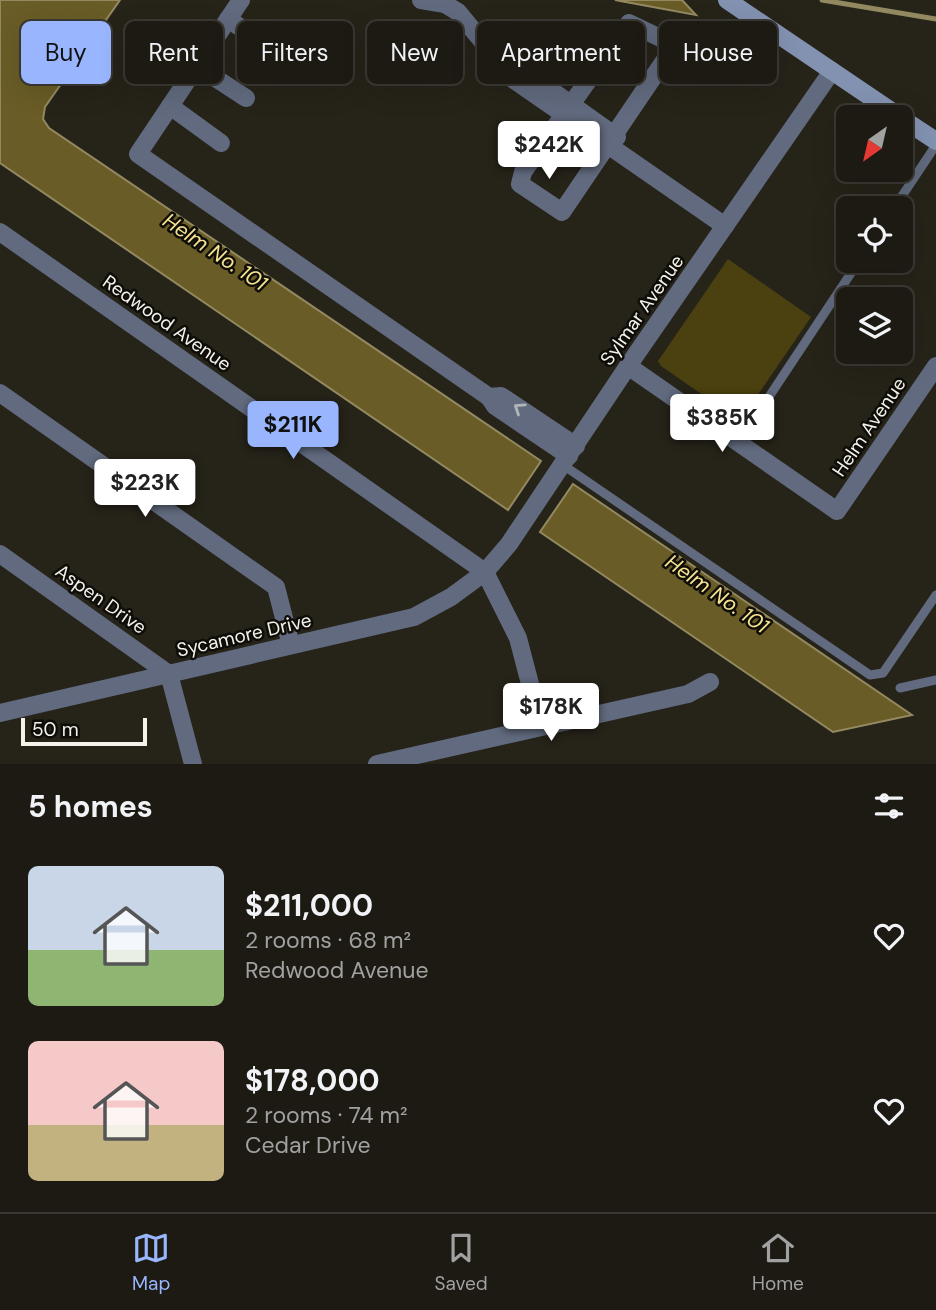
<!DOCTYPE html>
<html lang="en">
<head>
<meta charset="utf-8">
<style>
	body { margin:0; font-family:"DM Sans",sans-serif; background:#292721; color:#f1f3f6; height:100vh; display:flex; flex-direction:column; font-size:26px; white-space:nowrap }
	* { box-sizing:border-box; margin:0 }
	p { font-size:23px; color:#a0a1a0 }
	.icon { flex:none; width:38px; height:38px; fill:none; stroke:currentColor; stroke-width:2; stroke-linecap:round; stroke-linejoin:round }
	.map { position:relative; height:764px; overflow:hidden }
	.side { display:flex; flex-direction:column; background:#1c1a13; flex:1 }
	.side>* { flex:none }
	.hud { position:absolute; left:21px; top:21px; width:894px; height:63px; display:flex; gap:14px }
	.needle { width:46px; rotate:214deg }
	.fabs { position:absolute; left:836px; top:105px; display:grid; gap:14px }
	.fabs a { display:grid; place-items:center; width:77px; height:77px; border-radius:10px; background:#1c1a13; box-shadow:0 7px 28px #0002,0 0 0 2px #3a3833; font-size:35px }
	.scale { position:absolute; left:21px; bottom:18px; width:126px; box-sizing:border-box; padding-left:7px; border:4px solid #f4f2eb; border-top:0; font-size:19px; line-height:24px; white-space:nowrap; color:#f4f2eb; -webkit-text-stroke:5px #0e0d08; paint-order:stroke }
	.price { position:absolute; translate:-50% -60px; padding:0 16px; border-radius:7px; background:#fff; color:#222; font-size:23px; line-height:46px; filter:drop-shadow(0 2px 4px #0008) }
	.price::after { content:''; position:absolute; left:50%; top:42px; width:21px; height:16px; margin-left:-10px; background:inherit; clip-path:polygon(0 0,100% 0,50% 100%) }
	.price.on { background:#98b5fd; color:#111 }
	ul { padding:0; list-style:none }
	li { display:flex; align-items:center; gap:21px; height:175px; padding:0 28px }
	li span { display:grid; place-items:center; flex:none; width:196px; height:140px; border-radius:10px; color:#555 }
	li>.icon { margin-inline-start:auto }
	span .icon { width:84px; height:84px; fill:#fffc; stroke-width:1 }
	li b { font-size:30px }
	h2 { display:flex; justify-content:space-between; align-items:center; height:84px; padding:0 28px; font-size:30px }
	.tag { padding:0 24px; border-radius:10px; background:#1c1a13; box-shadow:0 7px 28px #0002,0 0 0 2px #3a3833; font-size:24px; line-height:63px }
	.tag.on { background:#98b5fd; color:#111 }
	.menu { display:flex; justify-content:space-around; align-items:center; height:98px; border-top:2px solid #3a3833; background:#1c1a13; font-size:19px; color:#a0a1a0 }
	.menu a { display:grid; justify-items:center; gap:4px }
	.menu .on { color:#98b5fd }
	.map>svg:first-child { display:block }
	.green { fill:#4b400f }
	.water { fill:#695c26; stroke:#938961; stroke-width:2 }
	.lines { fill:none; stroke-linecap:round; stroke-linejoin:round }
	.stream { stroke:#938961; stroke-width:5 }
	.lane { stroke:#616a7e; stroke-width:9 }
	.street { stroke:#616a7e; stroke-width:18 }
	.secondary { stroke:#8492b2; stroke-width:18 }
	.oneway { stroke:#b2b5ba }
	.labels { text-anchor:middle; dominant-baseline:central; stroke-width:5; stroke-linejoin:round; paint-order:stroke }
	.street-label { font-size:19px; fill:#f4f2eb; stroke:#0e0d08 }
	.water-label { font-size:21px; font-style:italic; fill:#f7e390; stroke:#0e0d08 }
</style>
</head>
<body>
<div class="map">
<svg width="936" height="764" viewBox="0 0 936 764">
	<rect width="100%" height="100%" fill="#262319"/>
	<!-- green -->
	<path class="green" d="M728,259L811,317L740,421L661,366L658,361Z"/>
	<!-- water -->
	<g class="water">
		<path d="M0,0H120L45,107L43,119L49,128L541,461L508,510L0,163Z"/>
		<path d="M615,0H682L696,15Z"/>
		<path d="M573,484L912,715L833,732L540,532Z"/>
	</g>
	<g class="lines">
		<!-- stream -->
		<path class="stream" d="M822,0L936,19"/>
		<!-- lane -->
		<g class="lane">
			<path d="M894,208L936,145"/>
			<path d="M739,442L859,261"/>
			<path d="M563,465L870,675L883,673L936,595"/>
			<path d="M900,688L936,680"/>
		</g>
		<!-- street -->
		<g class="street">
			<path d="M241,0L138,154L489,397"/>
			<path d="M421,0L445,4L458,12L488,48L492,62L504,73L725,226"/>
			<path d="M228,19L278,53"/>
			<path d="M629,23L675,45L562,212L520,184L523,172Z"/>
			<path d="M488,48L502,53L513,63L617,137"/>
			<path d="M197,66L246,98"/>
			<path d="M170,106L221,143"/>
			<path d="M0,232L485,572L518,638L541,726"/>
			<path d="M628,366L837,511L936,366"/>
			<path d="M0,393L276,587L291,645"/>
			<path d="M569,456L495,406L489,397L501,396L576,446"/>
			<path d="M0,554L169,674L193,764"/>
			<path d="M0,713L414,617L451,597L485,572L509,544L628,366L832,71"/>
			<path d="M377,764L688,694L710,682"/>
		</g>
		<!-- secondary -->
		<g class="secondary">
			<path d="M727,0L900,117"/>
			<path d="M901,118L936,141"/>
		</g>
	</g>
	<!-- one-way arrows -->
	<defs><path id="oneway-chevron" d="M-2-3.5L2.5 0L-2 3.5" fill="none" stroke-width="1.6" stroke-linecap="round" stroke-linejoin="round" transform="scale(1.75)"/></defs>
	<use class="oneway" href="#oneway-chevron" transform="translate(519 408) rotate(-146)"/>
	<g class="labels">
		<!-- street labels -->
		<g class="street-label">
			<text transform="translate(642 310) rotate(-55)">Sylmar Avenue</text>
			<text transform="translate(167 323) rotate(35)">Redwood Avenue</text>
			<text transform="translate(869 427) rotate(-56)">Helm Avenue</text>
			<text transform="translate(101 599) rotate(35)">Aspen Drive</text>
			<text transform="translate(244 635) rotate(-13)">Sycamore Drive</text>
		</g>
		<!-- water labels -->
		<g class="water-label">
			<text transform="translate(215 252) rotate(34)">Helm No. 101</text>
			<text transform="translate(717 594) rotate(35)">Helm No. 101</text>
		</g>
	</g>
</svg>
<div class="fabs">
<a><svg class="needle" viewBox="-14 -14 28 28"><path d="M0-13l5 13h-10z" fill="#e53935"/><path d="M0 13l5-13h-10z" fill="#a0a1a0"/></svg></a>
<a><svg class="icon" aria-label="locate" viewBox="0 0 24 24"><circle cx="12" cy="12" r="6"/><path d="M12 2v4M12 18v4M2 12h4M18 12h4"/></svg></a>
<a><svg class="icon" aria-label="layers" viewBox="0 0 24 24"><path d="M12 4l9 5-9 5-9-5zM3 14l9 5 9-5"/></svg></a>
</div>
<div class="scale">50 m</div>
<b class="price" style="left:549px;top:181px">$242K</b>
<b class="price" style="left:722px;top:454px">$385K</b>
<b class="price on" style="left:293px;top:461px">$211K</b>
<b class="price" style="left:145px;top:519px">$223K</b>
<b class="price" style="left:551px;top:743px">$178K</b>
<div class="hud">
<a class="tag on">Buy</a>
<a class="tag">Rent</a>
<a class="tag">Filters</a>
<a class="tag">New</a>
<a class="tag">Apartment</a>
<a class="tag">House</a>
</div>
</div>
<section class="side">
<h2>5 homes<svg class="icon" aria-label="filters" viewBox="0 0 24 24"><path d="M4 7h16M4 17h16"/><circle cx="9" cy="7" r="2"/><circle cx="15" cy="17" r="2"/></svg></h2>
<ul>
<li><span style="background:linear-gradient(#c9d6e8 60%,#8fb573 0)"><svg class="icon" aria-label="home" viewBox="0 0 24 24"><path d="M3 11l9-7 9 7M6 9v11h12V9"/></svg></span><div><b>$211,000</b><p>2 rooms · 68 m²</p><p>Redwood Avenue</p></div><svg class="icon" aria-label="heart" viewBox="0 0 24 24"><path d="M12 20l-8-8c-3-5 5-10 8-4 3-6 11-1 8 4z"/></svg></li>
<li><span style="background:linear-gradient(#f6c9c9 60%,#c2b280 0)"><svg class="icon" aria-label="home" viewBox="0 0 24 24"><path d="M3 11l9-7 9 7M6 9v11h12V9"/></svg></span><div><b>$178,000</b><p>2 rooms · 74 m²</p><p>Cedar Drive</p></div><svg class="icon" aria-label="heart" viewBox="0 0 24 24"><path d="M12 20l-8-8c-3-5 5-10 8-4 3-6 11-1 8 4z"/></svg></li>
</ul>
</section>
<nav class="menu">
<a class="on"><svg class="icon" aria-label="map" viewBox="0 0 24 24"><path d="M3 6l6-2 6 2 6-2v14l-6 2-6-2-6 2zM9 4v14M15 6v14"/></svg>Map</a>
<a><svg class="icon" aria-label="saved" viewBox="0 0 24 24"><path d="M7 4h10v16l-5-4-5 4z"/></svg>Saved</a>
<a><svg class="icon" aria-label="home" viewBox="0 0 24 24"><path d="M3 11l9-7 9 7M6 9v11h12V9"/></svg>Home</a>
</nav>
</body>
</html>
